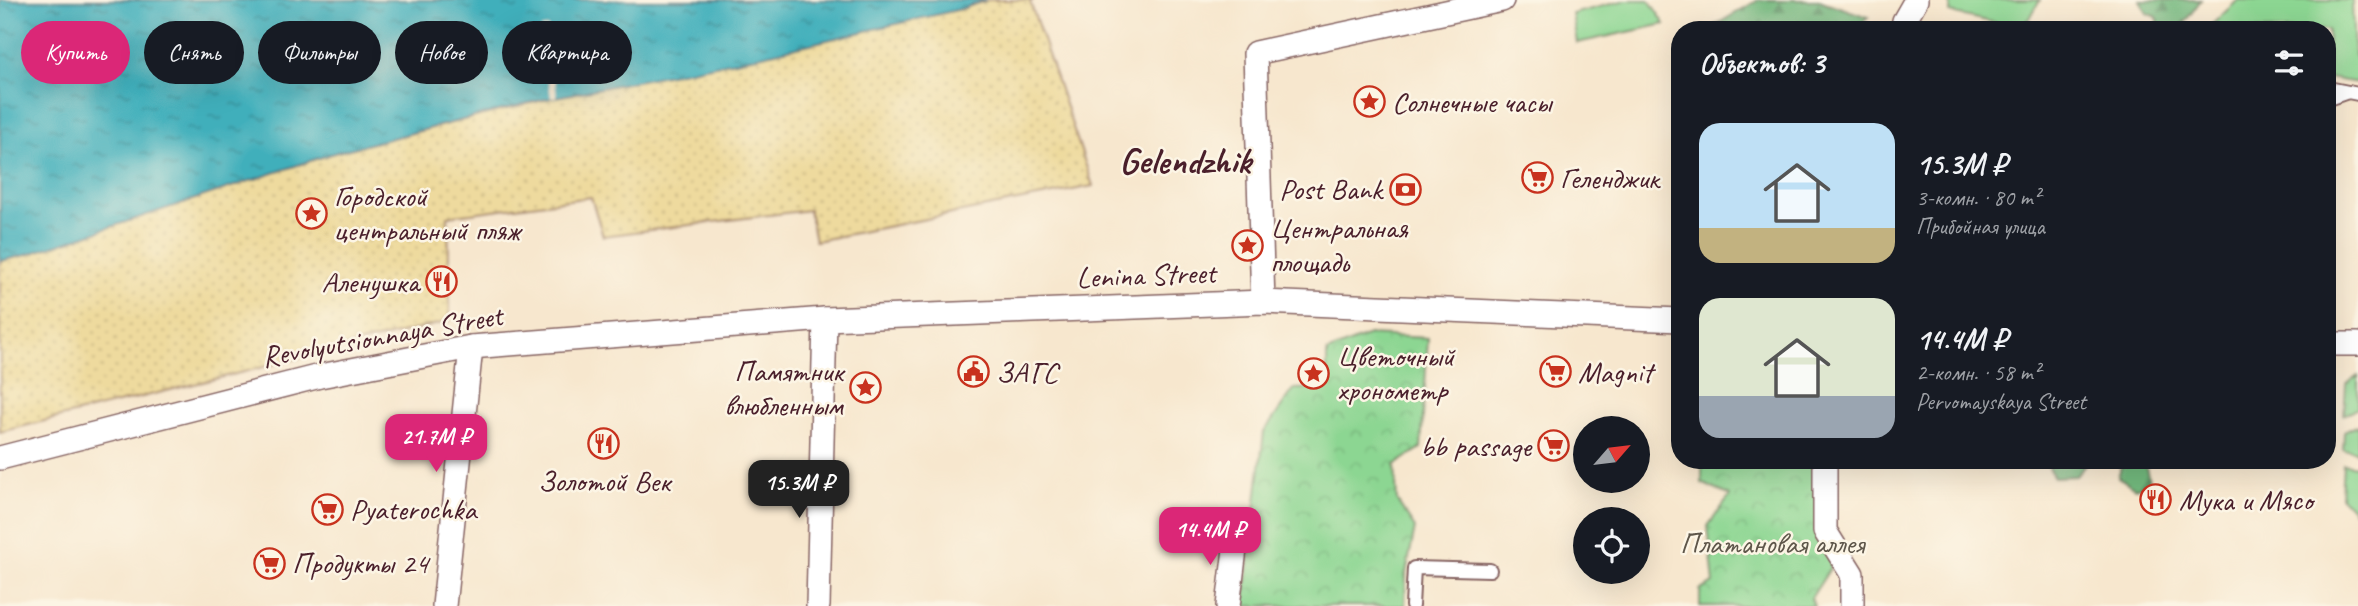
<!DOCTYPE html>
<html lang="ru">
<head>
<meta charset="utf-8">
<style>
	body { margin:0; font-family:Caveat,sans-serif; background:#242831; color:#f1f3f6; height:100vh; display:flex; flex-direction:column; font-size:26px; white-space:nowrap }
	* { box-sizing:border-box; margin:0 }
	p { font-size:23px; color:#9ea1a6 }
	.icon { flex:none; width:38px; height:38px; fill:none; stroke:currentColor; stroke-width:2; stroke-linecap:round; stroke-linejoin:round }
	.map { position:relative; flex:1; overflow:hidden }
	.details { position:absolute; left:1671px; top:21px; width:665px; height:448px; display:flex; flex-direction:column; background:#171b24; border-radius:28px; box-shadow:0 7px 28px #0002 }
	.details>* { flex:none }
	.top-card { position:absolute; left:21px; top:21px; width:665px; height:63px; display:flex; gap:14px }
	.needle { width:46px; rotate:62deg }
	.controls { position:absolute; left:1573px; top:416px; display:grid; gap:14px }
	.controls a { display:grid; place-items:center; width:77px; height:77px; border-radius:50%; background:#171b24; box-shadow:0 7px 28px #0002; font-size:35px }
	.price { position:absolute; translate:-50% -60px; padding:0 16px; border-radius:14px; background:#db2777; color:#fff; font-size:23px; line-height:46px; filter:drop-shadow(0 2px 4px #0008) }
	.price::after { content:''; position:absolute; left:50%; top:42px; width:21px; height:16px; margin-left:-10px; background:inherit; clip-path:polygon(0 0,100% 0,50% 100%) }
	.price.active { background:#222; color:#fff }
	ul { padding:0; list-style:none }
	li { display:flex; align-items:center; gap:21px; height:175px; padding:0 28px }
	li span { display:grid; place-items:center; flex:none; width:196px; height:140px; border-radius:21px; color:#555 }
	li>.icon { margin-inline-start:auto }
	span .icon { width:84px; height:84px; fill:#fffc; stroke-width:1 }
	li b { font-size:30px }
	h2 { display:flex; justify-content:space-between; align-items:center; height:84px; padding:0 28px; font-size:30px }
	.tag { padding:0 24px; border-radius:32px; background:#171b24; box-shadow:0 7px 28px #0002; font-size:24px; line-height:63px }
	.tag.active { background:#db2777; color:#fff }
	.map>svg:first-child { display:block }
	.grass { fill:#8cd692; stroke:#6b7a5e; stroke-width:2 }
	.forest { fill:url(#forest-firs); stroke:#5e6b54; stroke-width:2 }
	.sand { fill:url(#sand-dots); stroke:#9c7c64; stroke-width:2 }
	.park { fill:url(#park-crowns); stroke:#6b7a5e; stroke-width:2 }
	.water { fill:url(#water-ripples); stroke:#456773; stroke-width:2 }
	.pier { fill:#f7e7ce }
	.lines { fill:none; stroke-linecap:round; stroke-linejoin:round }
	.lane-casing { stroke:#876564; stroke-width:16 }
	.street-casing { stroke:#876564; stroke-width:26 }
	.lane { stroke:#fff; stroke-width:12 }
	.street { stroke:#fff; stroke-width:23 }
	.labels { text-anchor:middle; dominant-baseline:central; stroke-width:5; stroke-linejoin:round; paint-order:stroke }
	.poi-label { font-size:30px; fill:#4a1f2b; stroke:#fcf5e5; text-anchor:start }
	.street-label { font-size:30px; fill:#4a1f2b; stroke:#fcf5e5 }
	.park-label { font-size:30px; fill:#5e564a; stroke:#fcf5e5 }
	.district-label { font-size:37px; font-weight:bold; fill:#4a1f2b; stroke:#fcf5e5 }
</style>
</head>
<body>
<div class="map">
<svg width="2358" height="606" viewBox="0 0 2358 606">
	<defs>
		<pattern id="forest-firs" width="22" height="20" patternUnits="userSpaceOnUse" patternTransform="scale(1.75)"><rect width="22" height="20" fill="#71b77c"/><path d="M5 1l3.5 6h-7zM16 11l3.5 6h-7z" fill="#5f9466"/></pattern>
		<pattern id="sand-dots" width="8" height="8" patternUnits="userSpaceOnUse" patternTransform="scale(1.75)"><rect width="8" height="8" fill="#eeda9e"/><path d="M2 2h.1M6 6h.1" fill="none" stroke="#cebb88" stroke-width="1.8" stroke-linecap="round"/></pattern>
		<pattern id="park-crowns" width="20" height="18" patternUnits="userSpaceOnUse" patternTransform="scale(1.75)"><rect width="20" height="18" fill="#8cd692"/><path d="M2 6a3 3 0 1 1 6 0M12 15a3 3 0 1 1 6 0" fill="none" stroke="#7ab77e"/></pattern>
		<pattern id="water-ripples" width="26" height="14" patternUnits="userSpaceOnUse" patternTransform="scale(1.75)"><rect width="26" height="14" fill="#40afbb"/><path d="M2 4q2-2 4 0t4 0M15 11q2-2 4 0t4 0" fill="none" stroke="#388e98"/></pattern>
	</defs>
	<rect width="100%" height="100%" fill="#fcf5e5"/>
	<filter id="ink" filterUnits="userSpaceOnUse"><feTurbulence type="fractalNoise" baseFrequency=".0143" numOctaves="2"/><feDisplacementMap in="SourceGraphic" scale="14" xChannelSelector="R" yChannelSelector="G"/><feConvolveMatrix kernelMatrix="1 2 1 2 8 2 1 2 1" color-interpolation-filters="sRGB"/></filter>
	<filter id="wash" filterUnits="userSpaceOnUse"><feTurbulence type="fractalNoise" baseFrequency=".00686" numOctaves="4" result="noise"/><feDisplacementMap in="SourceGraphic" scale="28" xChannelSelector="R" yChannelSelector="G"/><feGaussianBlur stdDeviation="1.57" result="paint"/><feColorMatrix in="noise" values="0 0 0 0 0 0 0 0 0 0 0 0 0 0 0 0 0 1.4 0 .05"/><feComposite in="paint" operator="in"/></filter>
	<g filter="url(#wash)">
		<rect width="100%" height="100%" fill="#f7e7ce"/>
		<!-- grass -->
		<g class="grass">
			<path d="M1626,0H1649L1665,24L1577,43L1572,14Z"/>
			<path d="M1951,0H2040L2030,18L2018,28L1950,13Z"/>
			<path d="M2238,0H2352L2354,55L2358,59V83L2328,78V30H2206Z"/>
			<path d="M2358,376V408L2344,414L2346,384Z"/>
			<path d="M2358,425V452L2343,449L2344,432Z"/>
			<path d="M2343,464L2358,466V515L2341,497Z"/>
		</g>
		<!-- forest -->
		<g class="forest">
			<path d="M1758,0H1819L1868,17L1855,30H1707Z"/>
			<path d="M2140,0H2201L2179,30H2160L2157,17L2147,13Z"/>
			<path d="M2050,460H2098L2086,464L2076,476L2054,477L2048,468Z"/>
			<path d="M2123,460H2144L2150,483L2136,488L2118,477Z"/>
		</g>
		<!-- sand -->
		<path class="sand" d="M988,0H1033L1030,2L1093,186L815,241L809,210L603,236L591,197L448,216L450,321L0,432V261L26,255L337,152L551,98L961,9Z"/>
		<!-- park -->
		<g class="park">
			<path d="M1369,335L1428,338L1421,448L1395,465L1397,501L1415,528L1406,573L1405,606H1244L1264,432L1294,389L1327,388V352Z"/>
			<path d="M1702,460H1816L1836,559L1811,598L1814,606H1700V590L1714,583L1708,526L1730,496L1702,483Z"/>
		</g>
		<!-- water -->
		<path class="water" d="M0,0H986L961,9L745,59L541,100L337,152L26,255L0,261Z"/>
		<!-- pier -->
		<path class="pier" d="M548,27L557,97L551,98L541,28Z"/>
	</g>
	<g filter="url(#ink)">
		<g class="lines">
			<defs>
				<g id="lane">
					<path d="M2328,88L2358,94"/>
					<path d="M2328,99L2348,92"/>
					<path d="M1412,606L1414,568L1490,570"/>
				</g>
				<g id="street">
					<path d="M1902,30L1904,21L1916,0"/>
					<path d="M1263,302L1255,53L1502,0"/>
					<path d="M2328,344H2358"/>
					<path d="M0,458L320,376L471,347L825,319L1263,302L1680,320"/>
					<path d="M1825,460V531L1852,574V606"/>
					<path d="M444,606L471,347"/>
					<path d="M818,606L825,319"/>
					<path d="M1228,606L1237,533"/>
				</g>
			</defs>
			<!-- lane casing -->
			<use href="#lane" class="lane-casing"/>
			<!-- street casing -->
			<use href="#street" class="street-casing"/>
			<!-- lane -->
			<use href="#lane" class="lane"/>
			<!-- street -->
			<use href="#street" class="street"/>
		</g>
	</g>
	<!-- icons -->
	<defs>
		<symbol id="sight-ring" viewBox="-11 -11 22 22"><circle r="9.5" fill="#fcf5e5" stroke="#c8321e" stroke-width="1.5"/><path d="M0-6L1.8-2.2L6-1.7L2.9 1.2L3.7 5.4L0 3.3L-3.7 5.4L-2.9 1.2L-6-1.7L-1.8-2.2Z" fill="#c8321e"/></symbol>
		<symbol id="supermarket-ring" viewBox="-11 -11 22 22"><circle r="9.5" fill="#fcf5e5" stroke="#c8321e" stroke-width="1.5"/><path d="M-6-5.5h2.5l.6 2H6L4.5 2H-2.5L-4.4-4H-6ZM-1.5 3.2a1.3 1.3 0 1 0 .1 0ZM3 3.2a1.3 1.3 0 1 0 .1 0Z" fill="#c8321e"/></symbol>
		<symbol id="bank-ring" viewBox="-11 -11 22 22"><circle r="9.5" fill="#fcf5e5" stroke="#c8321e" stroke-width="1.5"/><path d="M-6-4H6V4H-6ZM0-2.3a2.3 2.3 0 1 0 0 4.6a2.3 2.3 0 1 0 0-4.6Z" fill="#c8321e"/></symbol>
		<symbol id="restaurant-ring" viewBox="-11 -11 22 22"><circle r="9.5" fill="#fcf5e5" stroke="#c8321e" stroke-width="1.5"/><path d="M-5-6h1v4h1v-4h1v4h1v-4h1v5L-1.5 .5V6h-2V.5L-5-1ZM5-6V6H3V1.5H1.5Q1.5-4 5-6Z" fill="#c8321e"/></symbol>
		<symbol id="civic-ring" viewBox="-11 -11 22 22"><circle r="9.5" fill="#fcf5e5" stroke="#c8321e" stroke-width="1.5"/><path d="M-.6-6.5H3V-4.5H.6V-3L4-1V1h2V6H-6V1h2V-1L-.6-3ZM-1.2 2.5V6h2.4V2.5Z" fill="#c8321e"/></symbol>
	</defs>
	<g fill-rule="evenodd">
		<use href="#sight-ring" x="1352" y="84" width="35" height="35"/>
		<use href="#supermarket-ring" x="1520" y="160" width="35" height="35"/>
		<use href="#bank-ring" x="1388" y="172" width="35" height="35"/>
		<use href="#sight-ring" x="294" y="196" width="35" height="35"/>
		<use href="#sight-ring" x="1230" y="228" width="35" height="35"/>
		<use href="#restaurant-ring" x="424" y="264" width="35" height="35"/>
		<use href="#civic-ring" x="956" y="354" width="35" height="35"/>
		<use href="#supermarket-ring" x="1538" y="354" width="35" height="35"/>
		<use href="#sight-ring" x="1296" y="356" width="35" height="35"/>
		<use href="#sight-ring" x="848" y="370" width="35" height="35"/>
		<use href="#restaurant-ring" x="586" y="426" width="35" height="35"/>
		<use href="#supermarket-ring" x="1536" y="428" width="35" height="35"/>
		<use href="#restaurant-ring" x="2138" y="482" width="35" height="35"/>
		<use href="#supermarket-ring" x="310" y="492" width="35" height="35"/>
		<use href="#supermarket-ring" x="252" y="546" width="35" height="35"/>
	</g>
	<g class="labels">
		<!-- poi labels -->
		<g class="poi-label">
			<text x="1392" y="102">Солнечные часы</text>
			<text x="1560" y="178">Геленджик</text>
			<text x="1382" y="189" text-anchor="end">Post Bank</text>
			<text x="334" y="196">Городской<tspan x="334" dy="34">центральный пляж</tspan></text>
			<text x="1270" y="228">Центральная<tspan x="1270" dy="34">площадь</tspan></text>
			<text x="419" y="282" text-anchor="end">Аленушка</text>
			<text x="1337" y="356">Цветочный<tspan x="1337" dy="34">хронометр</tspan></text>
			<text x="843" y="371" text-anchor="end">Памятник<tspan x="843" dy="34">влюбленным</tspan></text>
			<text x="996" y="372">ЗАГС</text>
			<text x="1578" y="372">Magnit</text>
			<text x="1531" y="446" text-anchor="end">bb passage</text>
			<text x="604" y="481" text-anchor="middle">Золотой Век</text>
			<text x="2179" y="500">Мука и Мясо</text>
			<text x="350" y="509">Pyaterochka</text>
			<text x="292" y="563">Продукты 24</text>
		</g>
		<!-- street labels -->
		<g class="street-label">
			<text transform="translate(1146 275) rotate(-2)">Lenina Street</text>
			<text transform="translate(382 336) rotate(-10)">Revolyutsionnaya Street</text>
		</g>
		<!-- park labels -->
		<g class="park-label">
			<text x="1772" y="543">Платановая аллея</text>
		</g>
		<!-- district labels -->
		<g class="district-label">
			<text x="1185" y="160">Gelendzhik</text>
		</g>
	</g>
</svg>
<div class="controls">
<a><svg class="needle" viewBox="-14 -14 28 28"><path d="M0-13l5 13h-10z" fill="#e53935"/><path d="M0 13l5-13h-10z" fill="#9ea1a6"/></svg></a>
<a><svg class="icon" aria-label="locate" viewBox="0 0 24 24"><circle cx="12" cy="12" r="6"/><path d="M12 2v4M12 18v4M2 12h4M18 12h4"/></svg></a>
</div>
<b class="price" style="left:436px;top:474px">21.7M ₽</b>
<b class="price active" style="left:799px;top:520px">15.3M ₽</b>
<b class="price" style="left:1210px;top:567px">14.4M ₽</b>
<div class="top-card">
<a class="tag active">Купить</a>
<a class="tag">Снять</a>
<a class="tag">Фильтры</a>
<a class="tag">Новое</a>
<a class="tag">Квартира</a>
</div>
<section class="details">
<h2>Объектов: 3<svg class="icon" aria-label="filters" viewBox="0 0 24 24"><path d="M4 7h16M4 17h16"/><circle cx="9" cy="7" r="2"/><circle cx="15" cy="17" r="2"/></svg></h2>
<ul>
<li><span style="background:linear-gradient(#bfe0f5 75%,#c2b280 0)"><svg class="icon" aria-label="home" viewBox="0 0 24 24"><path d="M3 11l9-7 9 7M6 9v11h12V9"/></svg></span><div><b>15.3M ₽</b><p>3-комн. · 80 m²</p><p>Прибойная улица</p></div></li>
<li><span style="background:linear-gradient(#dfe7d0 70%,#9aa5b1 0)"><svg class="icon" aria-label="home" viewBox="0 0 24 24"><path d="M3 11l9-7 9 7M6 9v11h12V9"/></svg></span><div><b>14.4M ₽</b><p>2-комн. · 58 m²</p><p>Pervomayskaya Street</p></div></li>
</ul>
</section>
</div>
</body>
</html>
